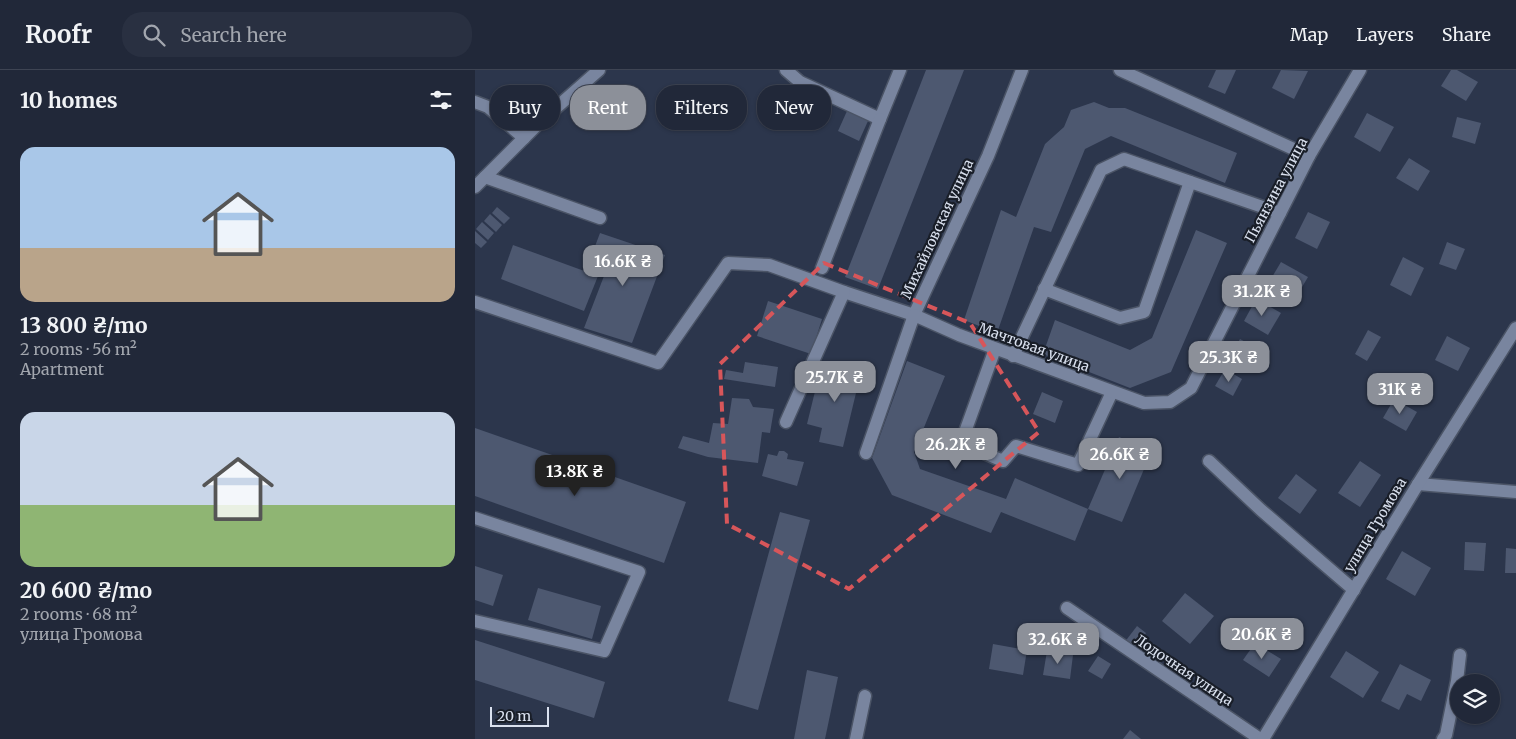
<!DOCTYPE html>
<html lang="en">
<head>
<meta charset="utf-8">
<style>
	body { margin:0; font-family:Merriweather,serif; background:#293041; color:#f1f3f6; height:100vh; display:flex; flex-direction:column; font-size:19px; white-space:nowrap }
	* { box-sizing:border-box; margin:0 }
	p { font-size:16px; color:#a2a6ae }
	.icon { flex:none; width:28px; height:28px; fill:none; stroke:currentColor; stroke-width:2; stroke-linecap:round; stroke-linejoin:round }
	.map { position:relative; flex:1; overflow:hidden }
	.details { display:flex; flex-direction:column; background:#212839; width:475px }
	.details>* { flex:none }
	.guide { position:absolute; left:15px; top:15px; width:475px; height:45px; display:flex; gap:10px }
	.tools { position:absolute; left:975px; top:604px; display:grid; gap:10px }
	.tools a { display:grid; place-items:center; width:50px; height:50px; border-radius:50%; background:#212839; box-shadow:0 1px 4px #0004,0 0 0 1px #3e4453; font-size:25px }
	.scale { position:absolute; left:15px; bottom:12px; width:59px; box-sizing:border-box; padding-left:5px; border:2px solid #dae1ef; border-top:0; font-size:14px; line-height:18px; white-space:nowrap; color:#dae1ef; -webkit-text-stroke:4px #191e28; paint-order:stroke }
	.price { position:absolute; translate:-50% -42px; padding:0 11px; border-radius:10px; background:#8c9099; color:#fff; font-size:16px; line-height:32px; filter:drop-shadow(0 1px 2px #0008) }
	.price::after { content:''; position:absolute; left:50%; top:30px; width:15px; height:11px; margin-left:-8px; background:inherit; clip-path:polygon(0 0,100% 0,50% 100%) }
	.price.active { background:#222; color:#fff }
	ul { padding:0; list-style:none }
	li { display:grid; align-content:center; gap:10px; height:265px; padding:0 20px }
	li span { display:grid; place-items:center; height:155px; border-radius:15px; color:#555 }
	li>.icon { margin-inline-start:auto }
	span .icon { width:90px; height:90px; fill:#fffc; stroke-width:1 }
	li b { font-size:21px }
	h2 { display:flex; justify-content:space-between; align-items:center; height:60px; padding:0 20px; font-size:21px }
	.tag { padding:0 18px; border-radius:20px; background:#212839; box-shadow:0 1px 4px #0004,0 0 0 1px #3e4453; font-size:18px; line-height:45px }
	.tag.active { background:#8c9099; color:#fff }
	header { display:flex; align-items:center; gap:30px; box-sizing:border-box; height:70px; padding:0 25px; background:#212839; border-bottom:1px solid #3e4453 }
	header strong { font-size:24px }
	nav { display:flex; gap:28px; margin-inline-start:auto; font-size:18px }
	.search { width:350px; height:45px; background:#293041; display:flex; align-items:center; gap:12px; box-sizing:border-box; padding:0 18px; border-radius:20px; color:#a2a6ae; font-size:19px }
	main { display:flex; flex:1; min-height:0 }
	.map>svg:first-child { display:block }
	.building { fill:#4d5870 }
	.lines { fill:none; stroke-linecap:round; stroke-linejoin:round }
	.minor-casing { stroke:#4b5466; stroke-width:15 }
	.minor { stroke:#79859f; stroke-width:12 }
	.marked { fill:none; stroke:#d7565a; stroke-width:4; stroke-dasharray:10 6; stroke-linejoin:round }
	.labels { text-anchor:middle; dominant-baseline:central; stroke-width:4.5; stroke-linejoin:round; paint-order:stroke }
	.street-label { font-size:14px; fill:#dae1ef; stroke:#191e28 }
</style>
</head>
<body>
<header>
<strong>Roofr</strong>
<div class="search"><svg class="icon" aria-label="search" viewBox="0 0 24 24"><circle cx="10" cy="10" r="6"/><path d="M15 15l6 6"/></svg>Search here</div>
<nav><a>Map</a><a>Layers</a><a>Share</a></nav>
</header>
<main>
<section class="details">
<h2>10 homes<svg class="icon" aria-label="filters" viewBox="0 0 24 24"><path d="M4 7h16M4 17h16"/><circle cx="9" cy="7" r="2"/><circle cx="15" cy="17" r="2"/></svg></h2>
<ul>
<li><span style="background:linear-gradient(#a9c7e8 65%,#b9a48a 0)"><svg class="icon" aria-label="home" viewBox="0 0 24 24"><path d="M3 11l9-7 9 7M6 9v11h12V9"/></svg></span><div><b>13 800 ₴/mo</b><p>2 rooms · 56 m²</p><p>Apartment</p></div></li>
<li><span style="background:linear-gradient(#c9d6e8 60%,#8fb573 0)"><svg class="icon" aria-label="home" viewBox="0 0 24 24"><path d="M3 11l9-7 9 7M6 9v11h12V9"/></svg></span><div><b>20 600 ₴/mo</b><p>2 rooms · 68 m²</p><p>улица Громова</p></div></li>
</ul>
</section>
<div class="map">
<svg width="1041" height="669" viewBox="0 0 1041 669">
	<rect width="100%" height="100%" fill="#2c364c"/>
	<!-- building -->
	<g class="building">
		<path d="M451,0H489L403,219L370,207Z"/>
		<path d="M741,0H761L750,24L733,17Z"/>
		<path d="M806,0L833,1L819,29L797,18Z"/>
		<path d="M976,0H982L1003,12L991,31L966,16Z"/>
		<path d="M31,15L42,25L36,32L25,21Z"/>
		<path d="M619,32L634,38H650L762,83L750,113L636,66L610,79L576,162L559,157L522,263L489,250L526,140L541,147L570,74L589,57L596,40Z"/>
		<path d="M372,41L393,51L384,71L363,61Z"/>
		<path d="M892,43L919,57L905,82L879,67Z"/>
		<path d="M982,47L1006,53L1000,74L977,67Z"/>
		<path d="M934,88L955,101L943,121L921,108Z"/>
		<path d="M22,137L35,148L29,154L17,143Z"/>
		<path d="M833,142L855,152L842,179L820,168Z"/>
		<path d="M15,144L27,155L21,162L9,151Z"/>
		<path d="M7,152L19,163L13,170L1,159Z"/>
		<path d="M721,160L752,173L696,302L655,318L568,284L580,250L655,280L677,268Z"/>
		<path d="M0,161L12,172L6,178L0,173Z"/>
		<path d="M125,163L190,185L157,273L109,258L134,193L116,187Z"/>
		<path d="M972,172L990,179L981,200L964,194Z"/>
		<path d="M38,175L123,206L109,241L26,209Z"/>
		<path d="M928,187L949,198L936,226L915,215Z"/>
		<path d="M806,192L833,207L820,229L793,214Z"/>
		<path d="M781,229L806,243L793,265L769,251Z"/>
		<path d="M293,231L347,249L336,284L282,266Z"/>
		<path d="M893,260L906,267L892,291L880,284Z"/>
		<path d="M972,266L995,278L983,301L960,290Z"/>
		<path d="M765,269L785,280L773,302L753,291Z"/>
		<path d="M432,291L470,306L439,382L445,399L531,429L540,408L613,439L600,471L526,442L516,463L417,425L397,388Z"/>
		<path d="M270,292L303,297L300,317L249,309L251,300L268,303Z"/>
		<path d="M361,292L387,298L368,377L344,372L347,358L332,354L345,301L358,304Z"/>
		<path d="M750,299L767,309L758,326L740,316Z"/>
		<path d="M567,322L588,331L580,353L558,344Z"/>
		<path d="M257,328L274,329L278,337L299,339L295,363L287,362L283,393L233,387L203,378L208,366L234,373L238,353L253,354Z"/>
		<path d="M919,329L942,342L931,361L908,348Z"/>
		<path d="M0,358L211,432L189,493L0,426Z"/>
		<path d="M644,367L677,380L647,452L613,439Z"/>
		<path d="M304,381H309L313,384L312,389L329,392L322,416L287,406L293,384L302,386Z"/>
		<path d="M885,391L906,405L885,437L863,423Z"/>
		<path d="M821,404L842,420L825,444L803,428Z"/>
		<path d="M305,442L335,450L283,640L253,631Z"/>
		<path d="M990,472L1011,473L1009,501L989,500Z"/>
		<path d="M1031,478L1041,479V503H1030Z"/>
		<path d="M927,481L956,498L940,526L911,509Z"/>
		<path d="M0,496L28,505L18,536L0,530Z"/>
		<path d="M63,518L126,536L117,569L53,550Z"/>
		<path d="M710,523L739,546L715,574L687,551Z"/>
		<path d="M662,556L671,563L659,580L649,573Z"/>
		<path d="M0,570L130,612L119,648L0,610Z"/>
		<path d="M780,573L806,589L794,607L768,590Z"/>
		<path d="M518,574L552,580L548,605L514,599Z"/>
		<path d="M572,581L598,585L595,609L568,605Z"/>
		<path d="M871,581L904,602L888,628L855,607Z"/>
		<path d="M623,586L636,594L627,609L613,601Z"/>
		<path d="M925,594L956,610L946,631L932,624L924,640L906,631Z"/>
		<path d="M332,600L363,607L350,669H319Z"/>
		<path d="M655,660L666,669H648Z"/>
	</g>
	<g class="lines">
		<defs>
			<g id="minor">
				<path d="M311,0L325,12L405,49L425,0"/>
				<path d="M645,0L834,86"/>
				<path d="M0,32L13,37L49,68"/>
				<path d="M10,107L125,148"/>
				<path d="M0,117L65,52L124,0"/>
				<path d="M347,198L405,49"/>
				<path d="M569,219L645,248L669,242L715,112"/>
				<path d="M0,232L183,293L253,193L294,195L369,222L439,245L513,86L547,0"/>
				<path d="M520,279L486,373L528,391L541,376L603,395L637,322"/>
				<path d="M538,286L626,100L649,89L805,143"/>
				<path d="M311,352L369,222"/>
				<path d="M391,383L439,245L484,265L669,333L695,332L716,318L834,86L885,0"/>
				<path d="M734,391L786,440L879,520"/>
				<path d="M943,414L1041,422"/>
				<path d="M0,448L164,502L129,581L0,551"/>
				<path d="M592,538L785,669"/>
				<path d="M381,669L390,626"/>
				<path d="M788,669L943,414L1041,258"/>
				<path d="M968,669L971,665L982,611L985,585"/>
			</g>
		</defs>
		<!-- minor casing -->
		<use href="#minor" class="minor-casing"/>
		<!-- minor -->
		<use href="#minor" class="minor"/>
	</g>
	<!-- marked area -->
	<path class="marked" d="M349,193L495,253L564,362L374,519L252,454L245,294Z"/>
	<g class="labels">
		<!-- street labels -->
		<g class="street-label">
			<text transform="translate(801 120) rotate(-62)">Пьянзина улица</text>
			<text transform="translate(462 159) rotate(-65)">Михайловская улица</text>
			<text transform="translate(559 277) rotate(20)">Мачтовая улица</text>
			<text transform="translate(900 455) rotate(-59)">улица Громова</text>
			<text transform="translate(709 600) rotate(34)">Лодочная улица</text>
		</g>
	</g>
</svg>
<div class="tools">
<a><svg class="icon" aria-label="layers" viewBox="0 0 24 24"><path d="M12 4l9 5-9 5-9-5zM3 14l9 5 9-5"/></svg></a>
</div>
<div class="scale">20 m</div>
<b class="price" style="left:148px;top:217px">16.6K ₴</b>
<b class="price" style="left:787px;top:247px">31.2K ₴</b>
<b class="price" style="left:754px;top:313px">25.3K ₴</b>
<b class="price" style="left:360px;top:333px">25.7K ₴</b>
<b class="price" style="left:925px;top:345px">31K ₴</b>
<b class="price" style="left:481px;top:400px">26.2K ₴</b>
<b class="price" style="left:645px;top:410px">26.6K ₴</b>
<b class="price active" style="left:100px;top:427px">13.8K ₴</b>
<b class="price" style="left:787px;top:590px">20.6K ₴</b>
<b class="price" style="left:583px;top:595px">32.6K ₴</b>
<div class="guide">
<a class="tag">Buy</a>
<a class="tag active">Rent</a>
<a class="tag">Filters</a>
<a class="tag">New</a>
</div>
</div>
</main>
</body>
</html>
